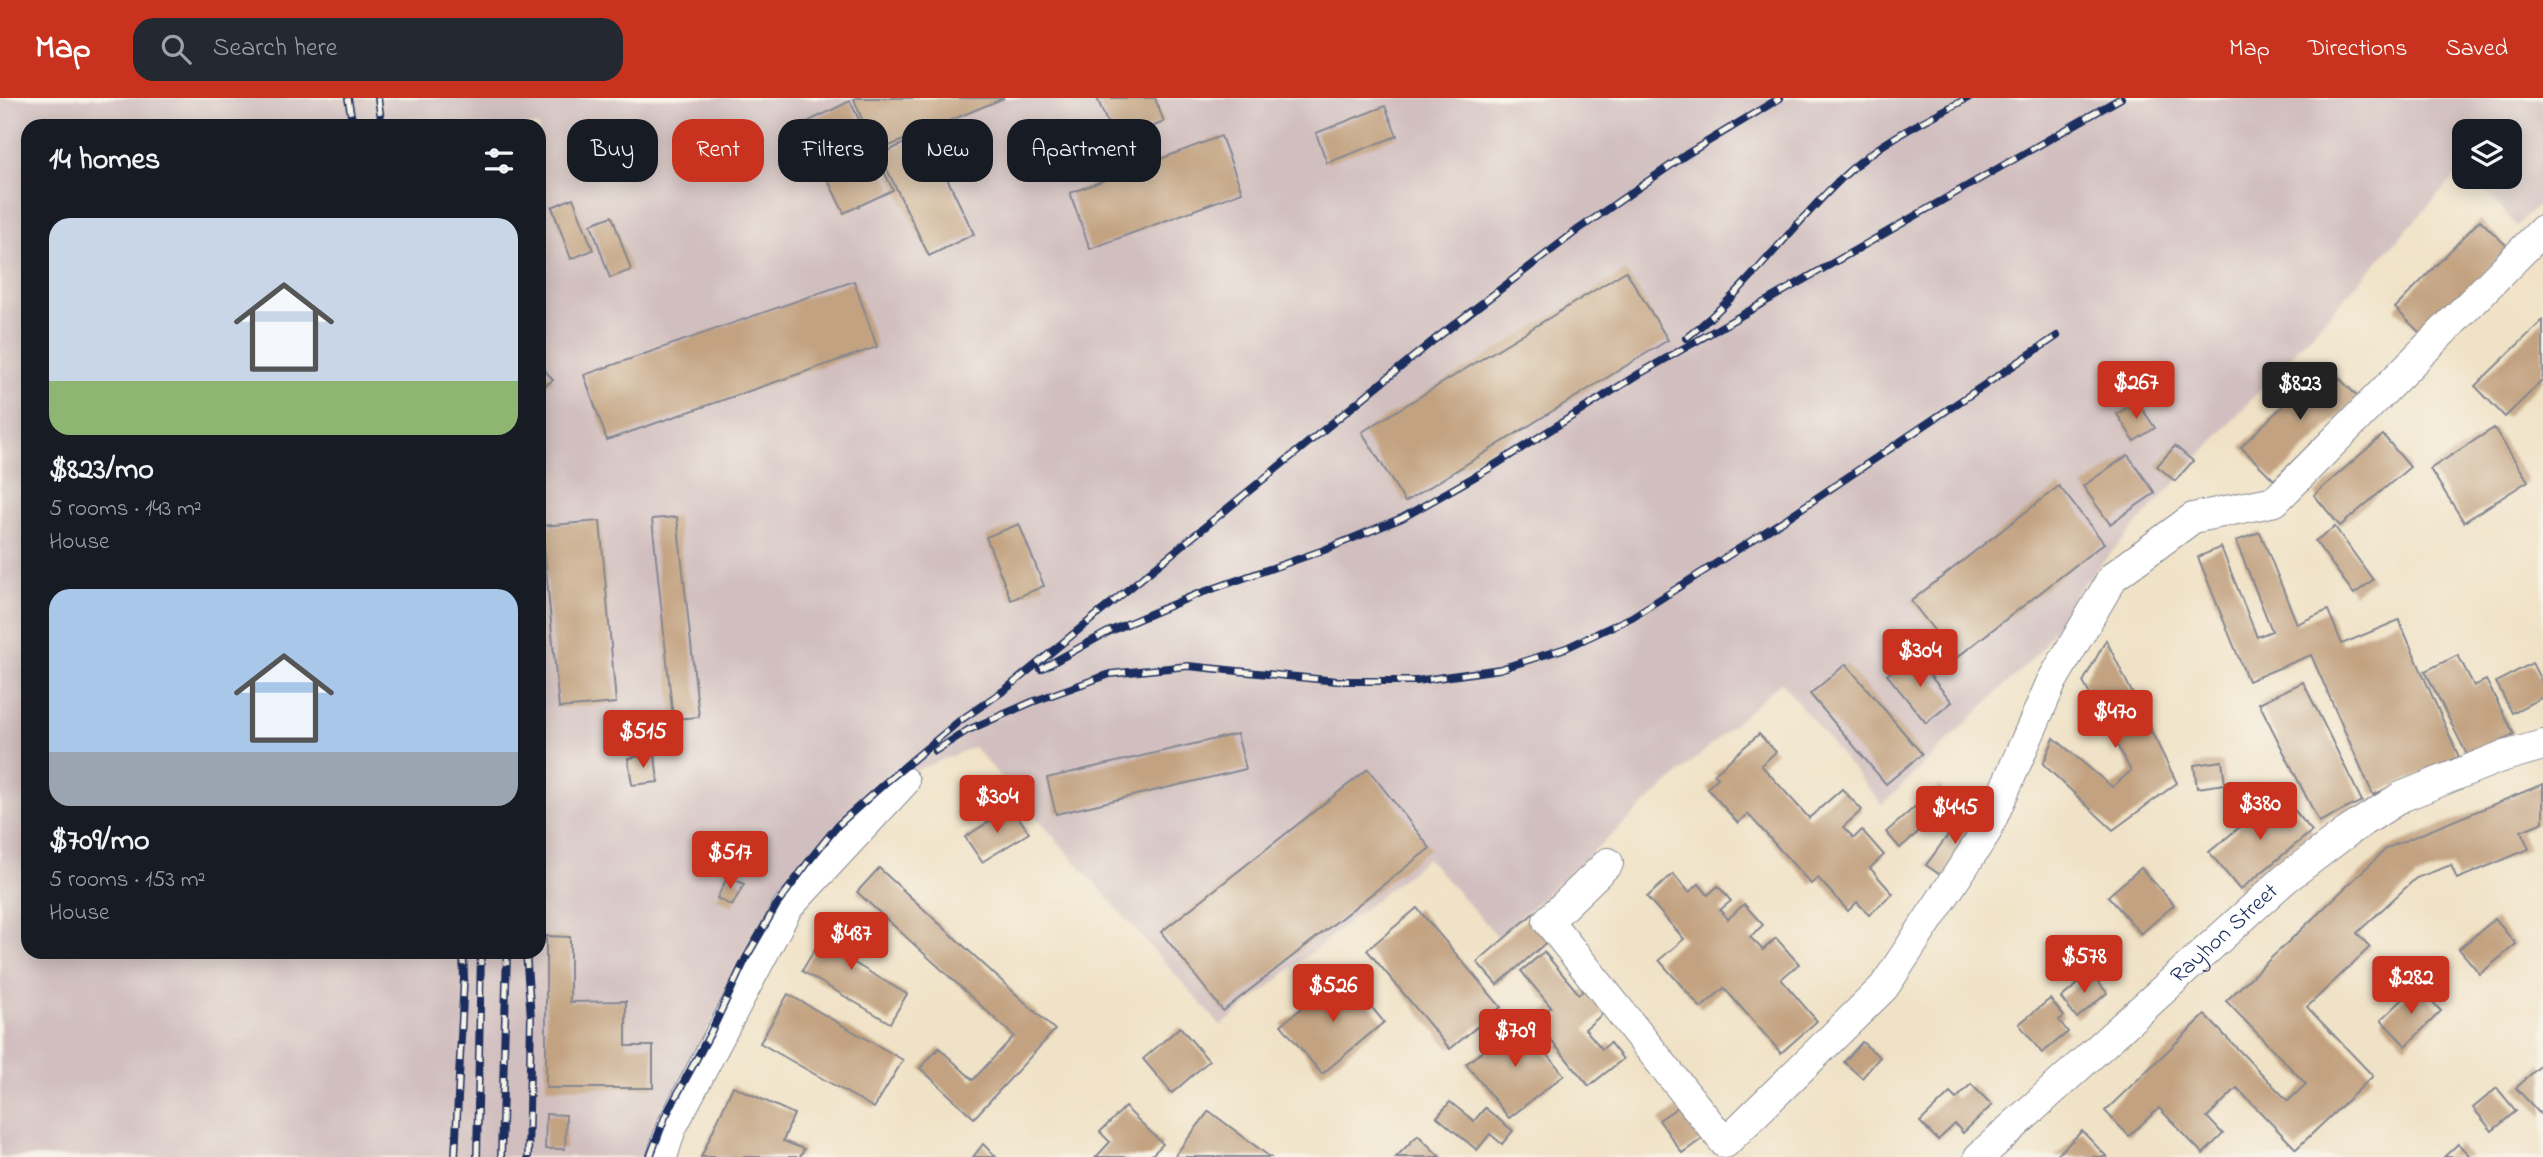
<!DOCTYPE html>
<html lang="en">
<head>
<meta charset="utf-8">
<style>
	body { margin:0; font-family:"Indie Flower",sans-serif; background:#242831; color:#f1f3f6; height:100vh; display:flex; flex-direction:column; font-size:26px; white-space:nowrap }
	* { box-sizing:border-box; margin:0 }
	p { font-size:23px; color:#9ea1a6 }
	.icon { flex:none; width:38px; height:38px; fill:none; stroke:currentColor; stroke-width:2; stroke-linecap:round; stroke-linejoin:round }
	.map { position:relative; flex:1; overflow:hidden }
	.drawer { position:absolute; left:21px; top:21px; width:525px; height:840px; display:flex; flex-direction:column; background:#171b24; border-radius:21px; box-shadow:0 4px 18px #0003 }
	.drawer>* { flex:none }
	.top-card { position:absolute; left:567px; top:21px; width:665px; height:63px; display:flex; gap:14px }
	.controls { position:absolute; left:2452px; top:21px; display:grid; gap:14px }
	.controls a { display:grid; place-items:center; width:70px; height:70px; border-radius:14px; background:#171b24; box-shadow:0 4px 18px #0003; font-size:35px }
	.price { position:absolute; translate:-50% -60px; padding:0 16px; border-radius:7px; background:#c8321e; color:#fff; font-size:23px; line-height:46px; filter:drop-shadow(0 2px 4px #0008) }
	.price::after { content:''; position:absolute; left:50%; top:42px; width:21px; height:16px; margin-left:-10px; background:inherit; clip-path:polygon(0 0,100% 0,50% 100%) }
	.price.on { background:#222; color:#fff }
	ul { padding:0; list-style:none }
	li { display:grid; align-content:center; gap:14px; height:371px; padding:0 28px }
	li span { display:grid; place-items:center; height:217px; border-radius:21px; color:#555 }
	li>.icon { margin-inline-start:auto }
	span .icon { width:126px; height:126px; fill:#fffc; stroke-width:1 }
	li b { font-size:30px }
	h2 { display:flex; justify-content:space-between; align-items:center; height:84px; padding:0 28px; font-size:30px }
	.tag { padding:0 24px; border-radius:21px; background:#171b24; box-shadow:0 4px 18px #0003; font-size:24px; line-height:63px }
	.tag.on { background:#c8321e; color:#fff }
	header { display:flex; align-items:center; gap:42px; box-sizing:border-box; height:98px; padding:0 35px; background:#c8321e; color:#fff }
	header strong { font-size:33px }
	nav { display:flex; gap:38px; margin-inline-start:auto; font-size:24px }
	.search { width:490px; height:63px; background:#242831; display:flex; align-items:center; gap:18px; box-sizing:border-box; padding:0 24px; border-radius:21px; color:#9ea1a6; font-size:26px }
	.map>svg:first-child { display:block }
	.industrial { fill:#d1bfbf; fill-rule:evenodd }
	.building { fill:#c2a280 }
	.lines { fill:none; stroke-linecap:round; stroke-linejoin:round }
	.street-casing { stroke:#868892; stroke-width:32 }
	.street { stroke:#fff; stroke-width:30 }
	.rail-casing { stroke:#1b2f5e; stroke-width:8 }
	.rail { stroke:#f7f3e8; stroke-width:5; stroke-dasharray:16; stroke-linecap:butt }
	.labels { text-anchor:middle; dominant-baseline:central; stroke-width:7; stroke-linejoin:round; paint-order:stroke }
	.street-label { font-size:23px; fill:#1b2f5e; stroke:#f7f3e8 }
</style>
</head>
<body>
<header>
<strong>Map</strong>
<div class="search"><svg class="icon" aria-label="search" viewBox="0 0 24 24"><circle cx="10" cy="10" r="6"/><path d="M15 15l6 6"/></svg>Search here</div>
<nav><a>Map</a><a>Directions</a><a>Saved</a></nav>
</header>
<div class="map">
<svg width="2543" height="1059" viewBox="0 0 2543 1059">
	<rect width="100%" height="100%" fill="#f7f3e8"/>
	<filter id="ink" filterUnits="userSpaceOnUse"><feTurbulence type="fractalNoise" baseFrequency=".0143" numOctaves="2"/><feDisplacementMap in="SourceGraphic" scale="14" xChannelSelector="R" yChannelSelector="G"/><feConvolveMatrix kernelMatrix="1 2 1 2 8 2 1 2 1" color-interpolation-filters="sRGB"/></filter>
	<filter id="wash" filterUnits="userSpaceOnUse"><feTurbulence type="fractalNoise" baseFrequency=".00686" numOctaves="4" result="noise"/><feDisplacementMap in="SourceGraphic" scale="28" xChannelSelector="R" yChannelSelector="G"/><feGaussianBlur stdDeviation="1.57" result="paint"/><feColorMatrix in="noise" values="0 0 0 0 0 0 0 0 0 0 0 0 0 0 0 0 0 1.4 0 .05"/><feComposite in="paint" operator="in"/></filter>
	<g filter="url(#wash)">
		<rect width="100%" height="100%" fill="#f0e2c6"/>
		<!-- industrial -->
		<path class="industrial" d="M0,0H2543V103L2516,128L2475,79H2510V33H2464V69L2080,489L2040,553L1882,707L1781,584L1498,839L1427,760L1221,928L974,649L876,688L744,855L651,1059H0ZM28,28H539V854H28Z"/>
		<g id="blocks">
			<!-- building -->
			<g class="building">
				<path d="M856,0H1004L875,54L854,1Z"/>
				<path d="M1097,0H1155L1164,24L1115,44Z"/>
				<path d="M850,3L893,92L844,115L801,27Z"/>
				<path d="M1385,8L1397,38L1327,65L1316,35Z"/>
				<path d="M925,35L974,136L929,158L880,57Z"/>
				<path d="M1221,38L1242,94L1090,151L1070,95Z"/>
				<path d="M573,100L593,152L571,161L552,109Z"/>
				<path d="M612,118L631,172L610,180L591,126Z"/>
				<path d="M2480,122L2509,150L2423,238L2395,210Z"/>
				<path d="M1626,173L1668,242L1405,404L1362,334Z"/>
				<path d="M854,183L877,249L607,342L584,277Z"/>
				<path d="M2543,222V282L2505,319L2475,288Z"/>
				<path d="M2325,266L2358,299L2274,382L2241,349Z"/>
				<path d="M544,271L553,282L539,292V274Z"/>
				<path d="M2137,303L2155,330L2134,343L2117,316Z"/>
				<path d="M2494,330L2528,383L2464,424L2430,371Z"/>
				<path d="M2383,337L2410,369L2340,428L2314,397Z"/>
				<path d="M2175,348L2193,363L2175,383L2157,368Z"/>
				<path d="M2128,357L2155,395L2110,426L2083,388Z"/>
				<path d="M2059,388L2104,445L1956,560L1911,503Z"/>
				<path d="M677,419L699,619L673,621L652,421Z"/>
				<path d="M600,423L616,605L559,610L542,428Z"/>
				<path d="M1019,426L1044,488L1011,502L986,439Z"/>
				<path d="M2335,429L2373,482L2354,496L2315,443Z"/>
				<path d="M2260,434L2297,526L2328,512L2342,546L2399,522L2459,659L2373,697L2311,557L2248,583L2198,459L2221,449L2257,539L2272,533L2236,443Z"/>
				<path d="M2106,542L2177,685L2113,732L2043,666L2054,640L2112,689L2131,673L2083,584Z"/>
				<path d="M1913,557L1952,604L1926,625L1887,577Z"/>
				<path d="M2458,557L2474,588L2486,582L2514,636L2468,659L2425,573Z"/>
				<path d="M2532,565L2543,586V599L2512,615L2496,584Z"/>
				<path d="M1846,566L1922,656L1886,686L1810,596Z"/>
				<path d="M2303,584L2362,703L2319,724L2259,605Z"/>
				<path d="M1237,636L1246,671L1056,716L1047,680Z"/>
				<path d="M1759,636L1776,654L1761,667L1809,720L1842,691L1862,712L1843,729L1854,740L1862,732L1884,757L1870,770L1893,796L1869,817L1857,804L1848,813L1818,780L1811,786L1748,716L1738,725L1707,690L1718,680L1714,676Z"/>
				<path d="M655,656L658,684L632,687L628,660Z"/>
				<path d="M2222,663L2225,686L2197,690L2194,667Z"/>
				<path d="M1368,671L1430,750L1223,913L1161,834Z"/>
				<path d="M2543,686V724L2521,733L2529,751L2457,781L2451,767L2416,780L2357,835L2370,849L2307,909L2373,978L2296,1051L2237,990L2207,1019L2223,1036L2203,1056L2159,1010L2129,1038L2105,1013L2205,917L2288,1003L2306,986L2226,903L2387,750Z"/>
				<path d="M1939,688L1952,704L1900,750L1886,734Z"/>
				<path d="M2281,696L2312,733L2240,792L2209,754Z"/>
				<path d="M1012,709L1029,735L982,764L965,739Z"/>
				<path d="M1965,714L1984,727L1946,781L1926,767Z"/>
				<path d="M879,770L1055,932L974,1020L920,970L939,950L973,982L1014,938L857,794Z"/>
				<path d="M2141,770L2174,807L2141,836L2108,798Z"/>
				<path d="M1673,776L1689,794L1699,786L1708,797L1718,788L1731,803L1720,812L1728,821L1744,806L1763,827L1750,839L1763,852L1776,840L1799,866L1781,881L1817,923L1781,955L1724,890L1701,910L1659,862L1684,841L1647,799Z"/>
				<path d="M728,778L744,786L732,808L717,800Z"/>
				<path d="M1417,810L1501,909L1450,951L1367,852Z"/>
				<path d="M1535,814L1555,837L1497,887L1477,864Z"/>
				<path d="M834,818L865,836L849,862L907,896L890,925L802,873Z"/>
				<path d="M2495,821L2516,846L2480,876L2459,851Z"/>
				<path d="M546,838L570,839V904L626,903V948H653V990H546Z"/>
				<path d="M1544,854L1579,896L1593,885L1612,908L1585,931L1602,951L1610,945L1623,961L1589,988L1534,922L1551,909L1521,873Z"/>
				<path d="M2091,875L2107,895L2077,920L2061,900Z"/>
				<path d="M1344,876L1384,924L1322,976L1281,927Z"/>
				<path d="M2417,888L2441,913L2406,948L2381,922Z"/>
				<path d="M788,896L903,962L874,1010L760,945Z"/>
				<path d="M2050,901L2064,918L2059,922L2068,934L2042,955L2019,926Z"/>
				<path d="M1521,923L1564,977L1509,1020L1466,966Z"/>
				<path d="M1180,929L1209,963L1172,995L1143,961Z"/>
				<path d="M1862,944L1880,959L1862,980L1844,964Z"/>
				<path d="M2543,965V1019L2516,990Z"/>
				<path d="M1971,986L1992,1007L1963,1035L1955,1026L1938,1042L1920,1024L1950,995L1956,1001Z"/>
				<path d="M733,988L794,1016L783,1043L804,1051L800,1059H701Z"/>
				<path d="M2497,990L2516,1013L2492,1033L2473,1010Z"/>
				<path d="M1450,1004L1474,1023L1485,1010L1513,1033L1502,1046L1490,1036L1477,1052L1437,1019Z"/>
				<path d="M1684,1005L1706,1038L1682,1055L1659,1022Z"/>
				<path d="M1125,1009L1163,1046L1150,1059H1096L1110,1044L1100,1034Z"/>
				<path d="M1209,1013L1270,1059H1174Z"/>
				<path d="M546,1016L566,1017L565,1051H545Z"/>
				<path d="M2082,1033L2107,1059H2055Z"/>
				<path d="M1418,1037L1440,1059H1396Z"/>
				<path d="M983,1046L996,1059H973Z"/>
				<path d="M2458,1046L2471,1059H2444Z"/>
			</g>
		</g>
	</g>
	<g filter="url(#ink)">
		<use href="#blocks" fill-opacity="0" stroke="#868892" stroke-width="2"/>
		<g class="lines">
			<defs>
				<g id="street">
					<path d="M1608,765L1548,823L1725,1045L1884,889L1986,734L2052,583L2113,479L2193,420L2275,403L2543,132"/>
					<path d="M662,1059L671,1030L787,810L904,684"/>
					<path id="s1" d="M1979,1059L2285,781L2347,734L2401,699L2498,660L2543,647"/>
				</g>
			</defs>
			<!-- street casing -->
			<use href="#street" class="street-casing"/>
			<!-- street -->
			<use href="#street" class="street"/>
			<defs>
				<g id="rail">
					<path d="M348,0L353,28"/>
					<path d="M378,0L382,28"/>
					<path d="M1686,240C1747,193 1791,127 1846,76C1881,43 1926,22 1968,0"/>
					<path d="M1041,571L1108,534L1195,497L1324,452L1402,420L1490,370L1639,276L2121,0"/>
					<path d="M935,653L968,632L1032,604L1110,576L1188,568L1337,583H1416L1500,571L1566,550L1632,519L1787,420L2057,238"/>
					<path d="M526,854L531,920L528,1059"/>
					<path d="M455,1059L464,880L463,854"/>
					<path d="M477,1059L481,854"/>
					<path d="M501,1059L507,854"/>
					<path d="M650,1059L665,1019L711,934L746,860L776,808L812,759L838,727L885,685L958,624L1006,591L1434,242L1579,131L1687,56L1780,0"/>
				</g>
			</defs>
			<!-- rail casing -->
			<use href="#rail" class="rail-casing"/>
			<!-- rail -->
			<use href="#rail" class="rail"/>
		</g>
	</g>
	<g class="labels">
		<!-- street labels -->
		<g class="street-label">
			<text stroke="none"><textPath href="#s1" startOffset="332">Rayhon Street</textPath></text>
		</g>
	</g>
</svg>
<div class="controls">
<a><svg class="icon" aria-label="layers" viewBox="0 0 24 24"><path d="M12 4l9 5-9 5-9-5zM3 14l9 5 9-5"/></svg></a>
</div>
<b class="price" style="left:2136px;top:323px">$267</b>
<b class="price on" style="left:2300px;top:324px">$823</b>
<b class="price" style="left:1920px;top:591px">$304</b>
<b class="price" style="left:2115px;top:652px">$470</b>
<b class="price" style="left:643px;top:672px">$515</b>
<b class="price" style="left:997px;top:737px">$304</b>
<b class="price" style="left:2260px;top:744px">$380</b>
<b class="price" style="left:1955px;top:748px">$445</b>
<b class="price" style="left:730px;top:793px">$517</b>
<b class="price" style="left:851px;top:874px">$487</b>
<b class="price" style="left:2084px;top:897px">$578</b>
<b class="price" style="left:2411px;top:918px">$282</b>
<b class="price" style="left:1333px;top:926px">$526</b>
<b class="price" style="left:1515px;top:971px">$709</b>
<div class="top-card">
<a class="tag">Buy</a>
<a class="tag on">Rent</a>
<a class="tag">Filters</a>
<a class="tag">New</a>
<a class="tag">Apartment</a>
</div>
<section class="drawer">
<h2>14 homes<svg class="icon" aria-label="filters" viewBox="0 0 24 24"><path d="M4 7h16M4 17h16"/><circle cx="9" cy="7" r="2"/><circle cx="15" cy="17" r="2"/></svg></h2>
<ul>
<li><span style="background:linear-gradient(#c9d6e8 75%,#8fb573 0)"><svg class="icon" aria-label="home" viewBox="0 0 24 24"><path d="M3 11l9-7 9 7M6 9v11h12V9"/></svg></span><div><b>$823/mo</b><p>5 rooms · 143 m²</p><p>House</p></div></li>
<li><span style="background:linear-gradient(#a9c7e8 75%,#9aa5b1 0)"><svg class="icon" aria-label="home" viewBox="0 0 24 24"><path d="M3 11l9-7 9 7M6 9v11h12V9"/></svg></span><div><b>$709/mo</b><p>5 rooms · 153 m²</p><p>House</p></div></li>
</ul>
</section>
</div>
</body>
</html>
